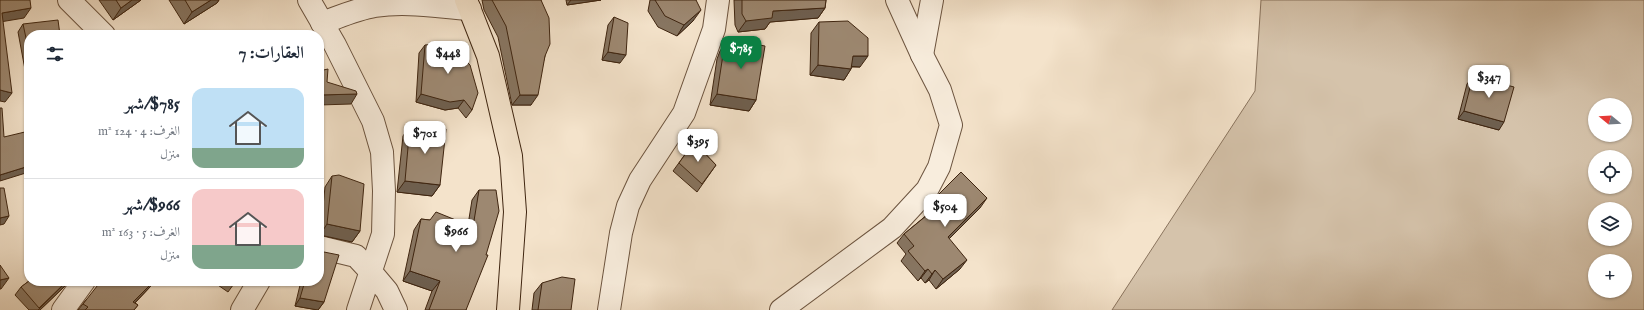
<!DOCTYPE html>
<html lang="ar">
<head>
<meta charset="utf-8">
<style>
	body { margin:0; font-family:"IM FELL English",Amiri,serif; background:#f2f2f3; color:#1f2937; direction:rtl; height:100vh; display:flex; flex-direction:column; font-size:15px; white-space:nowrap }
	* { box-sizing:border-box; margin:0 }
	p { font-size:13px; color:#747a83 }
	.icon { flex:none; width:22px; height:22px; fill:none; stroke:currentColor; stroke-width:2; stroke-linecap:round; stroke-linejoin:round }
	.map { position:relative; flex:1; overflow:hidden; direction:ltr }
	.details { position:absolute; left:24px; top:30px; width:300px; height:256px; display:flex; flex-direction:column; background:#fff; border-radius:16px; box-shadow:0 1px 3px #0004; direction:rtl }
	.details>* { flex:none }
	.needle { width:26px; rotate:288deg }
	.fabs { position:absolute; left:1588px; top:98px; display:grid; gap:8px }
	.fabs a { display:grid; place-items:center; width:44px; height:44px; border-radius:50%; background:#fff; box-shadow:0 1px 3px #0004; font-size:20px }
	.price { position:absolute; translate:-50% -34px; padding:0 9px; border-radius:8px; background:#fff; color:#222; font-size:13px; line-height:26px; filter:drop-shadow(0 1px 2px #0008) }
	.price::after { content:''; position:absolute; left:50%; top:24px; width:12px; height:9px; margin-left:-6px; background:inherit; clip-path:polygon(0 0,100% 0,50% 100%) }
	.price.active { background:#0b8043; color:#fff }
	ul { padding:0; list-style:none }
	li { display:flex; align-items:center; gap:12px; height:100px; padding:0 20px }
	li+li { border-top:1px solid #e0e1e3 }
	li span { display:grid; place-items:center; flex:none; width:112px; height:80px; border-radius:12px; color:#555 }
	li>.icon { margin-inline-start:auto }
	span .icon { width:48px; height:48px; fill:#fffc; stroke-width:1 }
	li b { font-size:17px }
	h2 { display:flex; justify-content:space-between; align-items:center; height:48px; padding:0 20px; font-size:17px }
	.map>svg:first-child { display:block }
	.green { fill:#d5c3ab; stroke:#8a745e; fill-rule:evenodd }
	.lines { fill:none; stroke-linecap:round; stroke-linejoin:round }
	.minor-casing { stroke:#6c543f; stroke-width:24 }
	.major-casing { stroke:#3f2510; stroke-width:24 }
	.minor { stroke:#f8eddd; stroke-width:22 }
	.major { stroke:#f4e3cb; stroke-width:22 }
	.wall { fill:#877561; stroke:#3f2510 }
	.shaded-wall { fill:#6e5f4f; stroke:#3f2510 }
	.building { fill:#9d8871; stroke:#3f2510 }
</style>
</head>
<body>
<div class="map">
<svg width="1644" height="310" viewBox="0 0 1644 310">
	<rect width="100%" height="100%" fill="#f4e3cb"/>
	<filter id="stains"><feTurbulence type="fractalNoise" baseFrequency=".005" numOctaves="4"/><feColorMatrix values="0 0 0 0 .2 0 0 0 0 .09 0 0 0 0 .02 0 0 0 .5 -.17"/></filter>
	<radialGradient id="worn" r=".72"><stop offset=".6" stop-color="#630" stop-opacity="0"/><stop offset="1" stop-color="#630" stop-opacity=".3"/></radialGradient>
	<!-- green -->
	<path class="green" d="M1261,0H1644V310H1112L1255,91ZM1595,105H1625V135H1595ZM1595,157H1625V187H1595ZM1595,209H1625V239H1595ZM1595,261H1625V291H1595Z"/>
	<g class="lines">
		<defs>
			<g id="minor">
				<path d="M69,0L104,35"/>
				<path d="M309,0L335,45L373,121L382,152L384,191L383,234L358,310"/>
				<path d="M322,23C339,17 357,9 375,6C407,1 438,7 470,9"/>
				<path d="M922,55L932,0"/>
				<path d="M319,247L356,256L371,272L387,291L396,310"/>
				<path d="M63,310L84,281"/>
				<path d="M242,310L259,281"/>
				<path d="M609,310L621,233L628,206L640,180L684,113L714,29L718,0"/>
				<path d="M781,310L892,228L927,190L939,167L951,125L940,90L922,55L897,0"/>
			</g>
			<path id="major" d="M466,0L488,56L511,156L515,212L508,310"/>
		</defs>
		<!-- minor casing -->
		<use href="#minor" class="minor-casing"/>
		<!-- major casing -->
		<use href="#major" class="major-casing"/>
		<!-- minor -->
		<use href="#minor" class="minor"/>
		<!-- major -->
		<use href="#major" class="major"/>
	</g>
	<!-- wall -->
	<g class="wall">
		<path d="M99,0H141L113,20Z"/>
		<path d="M169,0H219L217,3L184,24Z"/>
		<path d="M482,0H541L545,56L531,105H512L498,37L484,10Z"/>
		<path d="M566,0H601L567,5Z"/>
		<path d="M650,0H696L693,21L677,36L658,27L648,11Z"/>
		<path d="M734,0H826L825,8L818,18L770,22L765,29L738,32L735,25Z"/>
		<path d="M614,17L620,63L602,60L608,25Z"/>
		<path d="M819,22L860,67H852L844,80L810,75L811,33Z"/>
		<path d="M23,24L29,35V75H26L18,32Z"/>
		<path d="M727,40L742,43L743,42L756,100L749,111L710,105L717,59L720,51Z"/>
		<path d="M425,45L472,110L466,118L458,108L445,110L416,102L419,53Z"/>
		<path d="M1473,76L1499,130L1458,119L1467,84Z"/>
		<path d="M410,125L440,185L432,196L397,192L403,136Z"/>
		<path d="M694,142L716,165L697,192L673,171Z"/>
		<path d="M332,176L360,231L352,242L320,235L325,187Z"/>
		<path d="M479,190L466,310H425L432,291L403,281L414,230L421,219L468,225L472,200Z"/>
		<path d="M937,196L980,208L949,239L960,269L936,289L929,280L925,283L921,278L918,281L901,261L906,254L897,243L904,234L934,209L930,206Z"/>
		<path d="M29,281H69L65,286L40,310H29L15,295L21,287Z"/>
		<path d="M212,281H236L228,292Z"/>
		<path d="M301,281H319L324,302L318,310L295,306Z"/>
		<path d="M542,283L571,310H532L534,293Z"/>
		<path d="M150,287L135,303L138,305L134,310H78L86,300Z"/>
	</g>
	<!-- shaded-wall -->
	<g class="shaded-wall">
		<path d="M132,0H141L113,20L121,8Z"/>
		<path d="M211,0H219L217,3L184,24L192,12Z"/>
		<path d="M571,0H601L567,5Z"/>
		<path d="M31,8L24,18L0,22L2,13Z"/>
		<path d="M825,8L818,18L770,22L765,29L738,32L746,21L773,11Z"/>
		<path d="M701,10L693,21L677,36L684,25Z"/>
		<path d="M608,52L626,55L620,63L602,60Z"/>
		<path d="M853,56H868L860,67L846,66Z"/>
		<path d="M818,65L851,69L844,80L810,75Z"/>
		<path d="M0,90L12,93L5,102L0,101Z"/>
		<path d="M357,94L351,104L319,105V95Z"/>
		<path d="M421,94L464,100L458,108L445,110L416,102Z"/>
		<path d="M717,94L756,100L749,111L710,105Z"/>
		<path d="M520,95H538L531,105H512Z"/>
		<path d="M1464,111L1504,122L1499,130L1458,119Z"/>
		<path d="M29,166V172L0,181V175Z"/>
		<path d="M405,181L440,185L432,196L397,192Z"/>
		<path d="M987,198L980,208L941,247L948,237Z"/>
		<path d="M9,216L4,224L0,225V218Z"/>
		<path d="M327,224L360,231L352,242L320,235Z"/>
		<path d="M967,260L960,269L936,289L943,279Z"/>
		<path d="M928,269L921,278L918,281L925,271Z"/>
		<path d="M935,270L929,280L925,283L932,274Z"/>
		<path d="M410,271L440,281L432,291L403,281Z"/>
		<path d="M9,278L1,289H0V280Z"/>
		<path d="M67,281H69L65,286L40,310H38Z"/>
		<path d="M154,281H155L150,287L128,310L133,302Z"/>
		<path d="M300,298L324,302L318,310L295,306Z"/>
	</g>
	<!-- building -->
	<g class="building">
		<path d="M0,0H30L31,8L2,13L12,93L0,90Z"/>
		<path d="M116,0H132L121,8Z"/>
		<path d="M185,0H211L192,12Z"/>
		<path d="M492,0H541L549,18L550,44L545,56L538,95H520L506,26Z"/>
		<path d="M655,0H696L701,10L684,25L665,16Z"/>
		<path d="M742,0H826L825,8L773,11L772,18L746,21L742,14Z"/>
		<path d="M614,17L628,23L626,55L608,52Z"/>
		<path d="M58,20L60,35H29V52L23,24Z"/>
		<path d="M848,21L868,38V56H853L851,69L818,65L819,22Z"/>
		<path d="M727,40L742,42L743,46V42L765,46L756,100L717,94L724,48Z"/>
		<path d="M448,43L470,65L478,93L472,110L464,100L450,102L421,94L425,45Z"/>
		<path d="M328,69L327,82L356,91L357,94L319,95V71Z"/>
		<path d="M1473,76L1514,87L1504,122L1464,111Z"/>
		<path d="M0,108H2L4,137L29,131V166L0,175Z"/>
		<path d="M410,125L446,129L440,185L405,181Z"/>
		<path d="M694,142L716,165L702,184L679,163Z"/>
		<path d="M961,172L987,198L948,237L967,260L943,279L935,270L932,274L928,269L925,271L908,251L914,246L904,234L943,202L937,196Z"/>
		<path d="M339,175L364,184L360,231L327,224L332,176Z"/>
		<path d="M0,188H4L9,216L0,218Z"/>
		<path d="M479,190H496L499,211L486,255H488L466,310H429L440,281L410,271L421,219L430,220L436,212L473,227Z"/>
		<path d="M319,251L339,255L324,302L300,298L305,281H319Z"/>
		<path d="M0,265L9,278L0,280Z"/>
		<path d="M562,277L575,279L571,310H538L542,283Z"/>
		<path d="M29,281H67L39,308L21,287Z"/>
		<path d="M101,281H154L133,302L138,305L134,310H85L88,307L83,304Z"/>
	</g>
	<rect width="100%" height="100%" filter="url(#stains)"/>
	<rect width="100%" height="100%" fill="url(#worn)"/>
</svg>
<div class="fabs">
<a><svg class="needle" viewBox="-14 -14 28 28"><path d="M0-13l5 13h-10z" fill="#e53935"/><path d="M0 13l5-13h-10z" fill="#747a83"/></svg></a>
<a><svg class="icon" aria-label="locate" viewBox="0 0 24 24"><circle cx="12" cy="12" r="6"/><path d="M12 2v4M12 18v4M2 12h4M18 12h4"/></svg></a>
<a><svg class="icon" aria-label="layers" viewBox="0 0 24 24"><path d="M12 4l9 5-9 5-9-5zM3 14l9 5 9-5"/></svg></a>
<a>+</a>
</div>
<b class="price active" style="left:741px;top:70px">$785</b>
<b class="price" style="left:448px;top:75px">$448</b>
<b class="price" style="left:1489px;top:99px">$347</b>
<b class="price" style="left:425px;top:155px">$701</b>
<b class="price" style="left:698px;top:163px">$395</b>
<b class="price" style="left:945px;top:228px">$504</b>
<b class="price" style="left:456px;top:253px">$966</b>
<section class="details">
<h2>العقارات: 7<svg class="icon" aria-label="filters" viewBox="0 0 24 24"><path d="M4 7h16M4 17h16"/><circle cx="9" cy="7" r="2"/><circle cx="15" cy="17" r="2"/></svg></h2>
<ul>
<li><span style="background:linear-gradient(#bfe0f5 75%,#7fa58c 0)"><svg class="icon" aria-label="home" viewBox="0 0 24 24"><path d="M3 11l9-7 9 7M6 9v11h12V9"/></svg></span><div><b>$785/شهر</b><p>الغرف: 4 · 124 m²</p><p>منزل</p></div></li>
<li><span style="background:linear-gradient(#f6c9c9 70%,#7fa58c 0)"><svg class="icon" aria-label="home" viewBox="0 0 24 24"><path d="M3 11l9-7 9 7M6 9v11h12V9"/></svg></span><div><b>$966/شهر</b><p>الغرف: 5 · 163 m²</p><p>منزل</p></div></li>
</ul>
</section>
</div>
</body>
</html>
